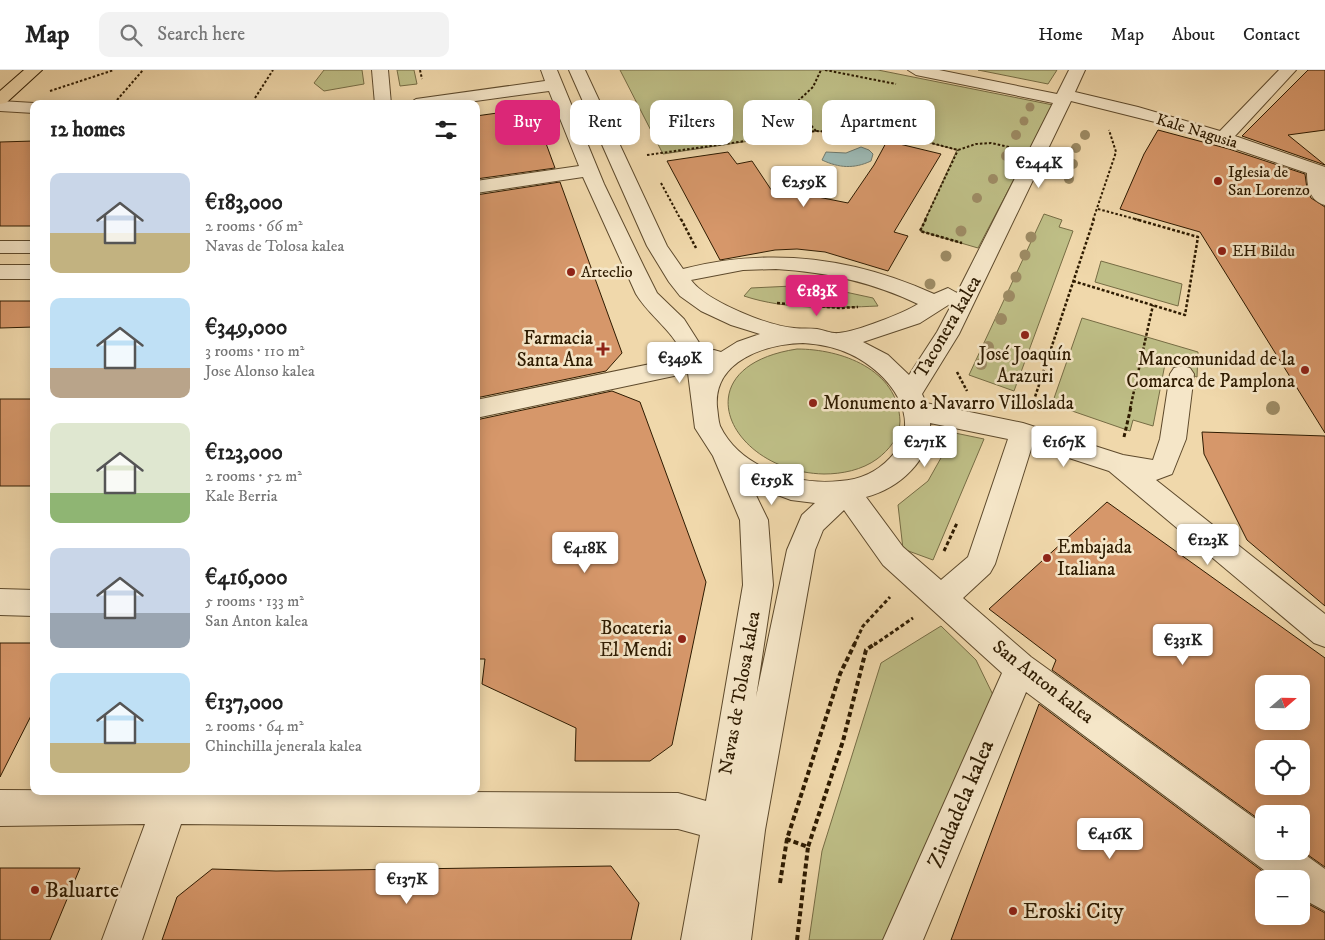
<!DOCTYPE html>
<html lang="en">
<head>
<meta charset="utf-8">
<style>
	body { margin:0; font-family:"IM FELL DW Pica",serif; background:#f2f2f2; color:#222; height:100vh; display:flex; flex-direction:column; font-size:19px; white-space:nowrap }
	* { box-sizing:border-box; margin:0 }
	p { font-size:16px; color:#767676 }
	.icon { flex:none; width:28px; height:28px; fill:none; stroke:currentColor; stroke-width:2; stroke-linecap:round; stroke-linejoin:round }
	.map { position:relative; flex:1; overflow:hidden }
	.sheet { position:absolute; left:30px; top:30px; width:450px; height:695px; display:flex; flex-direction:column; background:#fff; border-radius:10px; box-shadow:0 2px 12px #0003 }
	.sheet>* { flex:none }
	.hud { position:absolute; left:495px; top:30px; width:475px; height:45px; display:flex; gap:10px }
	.needle { width:32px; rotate:70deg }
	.controls { position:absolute; left:1255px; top:605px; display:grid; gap:10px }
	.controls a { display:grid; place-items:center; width:55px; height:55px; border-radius:10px; background:#fff; box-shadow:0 2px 12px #0003; font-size:25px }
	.price { position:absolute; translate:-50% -42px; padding:0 11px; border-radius:5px; background:#fff; color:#222; font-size:16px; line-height:32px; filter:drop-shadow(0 1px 2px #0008) }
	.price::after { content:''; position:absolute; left:50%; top:30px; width:15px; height:11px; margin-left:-8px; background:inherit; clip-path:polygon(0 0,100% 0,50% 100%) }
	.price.active { background:#db2777; color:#fff }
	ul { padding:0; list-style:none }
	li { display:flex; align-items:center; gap:15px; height:125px; padding:0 20px }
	li span { display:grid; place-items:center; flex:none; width:140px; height:100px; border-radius:10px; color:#555 }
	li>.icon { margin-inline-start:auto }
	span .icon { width:60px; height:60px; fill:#fffc; stroke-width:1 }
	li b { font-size:21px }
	h2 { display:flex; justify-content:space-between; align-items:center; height:60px; padding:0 20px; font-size:21px }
	.pill { padding:0 18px; border-radius:10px; background:#fff; box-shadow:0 2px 12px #0003; font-size:18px; line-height:45px }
	.pill.active { background:#db2777; color:#fff }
	header { display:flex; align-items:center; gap:30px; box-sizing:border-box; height:70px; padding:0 25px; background:#fff; border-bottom:1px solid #e0e0e0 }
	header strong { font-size:24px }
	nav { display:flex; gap:28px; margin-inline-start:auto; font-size:18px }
	.search { width:350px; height:45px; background:#f2f2f2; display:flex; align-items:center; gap:12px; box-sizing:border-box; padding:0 18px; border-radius:10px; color:#767676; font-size:19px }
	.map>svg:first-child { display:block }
	.green { fill:#bebe86; stroke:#766c44 }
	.water { fill:#9db8b2; stroke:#71796b }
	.building { fill:#d6976a; stroke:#2e1b01; fill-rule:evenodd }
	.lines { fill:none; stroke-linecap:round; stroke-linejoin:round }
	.minor-casing { stroke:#5e4a2c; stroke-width:2 }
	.major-casing { stroke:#2e1b01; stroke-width:2 }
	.path-far3 { stroke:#2e1b01; stroke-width:2; stroke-dasharray:2.5 2; stroke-linecap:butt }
	.path-far2 { stroke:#2e1b01; stroke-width:2.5; stroke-dasharray:3 2; stroke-linecap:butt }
	.path-far1 { stroke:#2e1b01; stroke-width:3; stroke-dasharray:4 2.5; stroke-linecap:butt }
	.path { stroke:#2e1b01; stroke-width:4; stroke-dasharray:5 3; stroke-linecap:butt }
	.minor { fill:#f5e6c8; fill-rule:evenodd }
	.major { fill:#f0d8ab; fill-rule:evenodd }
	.tree { fill:#9d8b64 }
	.poi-dot { fill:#8f2418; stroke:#f5e6c8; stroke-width:2 }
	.labels { text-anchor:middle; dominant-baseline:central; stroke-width:5; stroke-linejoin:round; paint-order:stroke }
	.far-street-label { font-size:16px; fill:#2e1b01; stroke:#f5e6c8 }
	.far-poi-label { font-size:16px; fill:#2e1b01; stroke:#f5e6c8; text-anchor:start }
	.street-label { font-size:19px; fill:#2e1b01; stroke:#f5e6c8 }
	.poi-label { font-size:19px; fill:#2e1b01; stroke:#f5e6c8; text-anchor:end }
	.near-street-label { font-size:22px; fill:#2e1b01; stroke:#f5e6c8 }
	.near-poi-label { font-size:22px; fill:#2e1b01; stroke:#f5e6c8; text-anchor:start }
</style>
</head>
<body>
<header>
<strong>Map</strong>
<div class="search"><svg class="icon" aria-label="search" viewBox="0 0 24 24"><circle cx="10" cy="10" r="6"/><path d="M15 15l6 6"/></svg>Search here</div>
<nav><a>Home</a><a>Map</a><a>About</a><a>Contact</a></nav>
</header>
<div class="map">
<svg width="1325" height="870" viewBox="0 0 1325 870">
	<rect width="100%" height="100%" fill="#f0d8ab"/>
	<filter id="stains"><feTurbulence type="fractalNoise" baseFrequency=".004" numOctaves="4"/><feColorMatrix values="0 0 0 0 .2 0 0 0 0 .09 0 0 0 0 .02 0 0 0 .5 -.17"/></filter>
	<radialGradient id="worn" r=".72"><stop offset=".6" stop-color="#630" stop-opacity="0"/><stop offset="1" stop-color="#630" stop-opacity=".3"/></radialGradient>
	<!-- green -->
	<g class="green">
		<path d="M324,0H362L364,14L324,21L314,13Z"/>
		<path d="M397,0H414L417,14L400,16Z"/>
		<path d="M620,0H878L1053,35L978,178L920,161L957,80L904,66L816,61L663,84Z"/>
		<path d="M978,0H1057L1048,14Z"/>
		<path d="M1044,144L1062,150L1059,157L1073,161L1014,321L969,305Z"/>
		<path d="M1101,191L1182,214L1178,236L1095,212Z"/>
		<path d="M813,215L873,228L878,236C835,238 786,240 744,226L751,218Z"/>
		<path d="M1082,248L1198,282L1197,307L1165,294L1153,356L1133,350L1130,361L1052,334Z"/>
		<path d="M797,279C841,279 898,299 900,351C900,367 889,380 877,389C862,400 842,404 824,404C729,402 679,297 797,279Z"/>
		<path d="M955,363L984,369L933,490L903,479L898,435L928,411Z"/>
		<path d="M941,556L976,590L995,629L890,870H809L822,781L881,593Z"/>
	</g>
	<!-- water -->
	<path class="water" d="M861,77L869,80L873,84L871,91C854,99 839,98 822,90L826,82L846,83Z"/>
	<!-- building -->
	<g class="building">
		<path d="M1308,0H1325V60L1288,65L1325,95L1242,66Z"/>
		<path d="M533,38L555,98L476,109V46Z"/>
		<path d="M1158,60L1229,79L1305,104L1307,119L1311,128L1325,137V363L1200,162L1120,139L1144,84Z"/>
		<path d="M34,71V156H0V72Z"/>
		<path d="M887,71L941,84L894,162L908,166L888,201L825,182L797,179L775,180L720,190L667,91L728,82L737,94L752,91L774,124L813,126L848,133L874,95Z"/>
		<path d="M560,112L622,283L606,301L476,328V125Z"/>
		<path d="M0,231H34V257L0,258Z"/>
		<path d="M612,321L640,332L706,512L672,675L650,691H575L576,658L482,614L485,589H476V350Z"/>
		<rect x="0" y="329" width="34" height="87"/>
		<path d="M1202,362L1325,366V536L1247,470L1204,384Z"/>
		<path d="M1107,432L1325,588V797L1301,780V744H1264V753L1052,600L1056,590L989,539ZM1264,614H1301V651H1264ZM1264,679H1301V716H1264Z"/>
		<path d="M0,573H34V640L0,707Z"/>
		<path d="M1039,634L1273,809H1264V846H1301V830L1325,843V870H951Z"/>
		<path d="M611,796L639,833L631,870H162L177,827L212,799L276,801Z"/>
		<path d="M0,798H80L50,870H0Z"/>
	</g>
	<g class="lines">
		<defs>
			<g id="minor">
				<path d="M372,0H388L391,34H375Z"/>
				<path d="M541,0H557L604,114L644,197L657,223L684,249L705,282L714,280L721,282L737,272L760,264L731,255L701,241L680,226L669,212L647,176L569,0H585L667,176L683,199C769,177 853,187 934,224L948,218L957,223L1053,33L916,5L908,0H939L1057,24L1069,0H1085L1075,22L1138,37L1220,61L1279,0H1296L1235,66L1325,97V135C1310,131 1307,117 1307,103L1159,53L1071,31L959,264L922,324L926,333L1023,353L1123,385L1153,390L1160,369L1170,304L1174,298L1182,296L1190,298L1194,304L1186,369L1172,404L1156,410L1325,544V577L1314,573L1109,401L1032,376L995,494L990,503L963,528L1031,587L1264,755V781H1300L1325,799V841L1301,828V809H1276L1026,622L923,870H883L1002,603L883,495L844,440L823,460L815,480L765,760L751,870H681L700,765L678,759L181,754L142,870H102L145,754L0,756V720L678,723L706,731L743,515L740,450L713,386L695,358L688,303L476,348V330L684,287C674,261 650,247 636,224L583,107L476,123V111L579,96L549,21L454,34H408L416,29L545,11ZM776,199C827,202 872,212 918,234C904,243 855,262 839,263C832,264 824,260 817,259C809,258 801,259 794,258C768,256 706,231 691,210L743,200ZM953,232L937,262L909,305L888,285L863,272L920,253ZM803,273C819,274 835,277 850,284C889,302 927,350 890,388C877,402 859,410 840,411C797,416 740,398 720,356C718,350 718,343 717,337C713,291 765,274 803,273ZM930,353L1008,369L968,487L941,510L903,477L866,427C900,418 932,389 930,353ZM751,415L791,430L815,433L802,445L787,480L756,627L773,515L768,450Z"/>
				<path d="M0,31L34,33L37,34H34V43L0,41Z"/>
				<rect x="0" y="171" width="34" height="12"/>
				<rect x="0" y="195" width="34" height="14"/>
				<path d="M0,519L34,520V546L0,545Z"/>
			</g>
			<path id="major" d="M24,0H42L6,33L0,34V21Z"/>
		</defs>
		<!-- minor casing -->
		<use href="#minor" class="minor-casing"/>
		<!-- major casing -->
		<use href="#major" class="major-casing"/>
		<!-- path-far3 -->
		<g class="path-far3">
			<path d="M420,0L422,9"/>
			<path d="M825,0L896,14"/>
			<path d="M50,21L114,0"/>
			<path d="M255,28L273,0"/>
			<path d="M117,30L143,0"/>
			<path d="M816,61L799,42V30L813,17L821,0"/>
			<path d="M647,85L816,61L904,66L958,80L976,74L991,73L1009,77"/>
			<path d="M661,113L681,150"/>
			<path d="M1098,139L1139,150"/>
			<path d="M925,150L958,80"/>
			<path d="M1093,150L1116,82L1109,60"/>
		</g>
		<!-- path-far2 -->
		<g class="path-far2">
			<path d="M681,149L696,178"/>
			<path d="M926,149L920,161L962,173"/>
			<path d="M1073,211L1185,245L1198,167L1135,149"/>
			<path d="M777,233L840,238L858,237"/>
			<path d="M957,302L967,321"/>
			<path d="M1032,336L1094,149"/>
			<path d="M1130,339L1153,235"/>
		</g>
		<!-- path-far1 -->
		<g class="path-far1">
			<path d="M1124,367L1131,337"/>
			<path d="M944,481L957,453"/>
			<path d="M854,575L863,556L890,527"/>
			<path d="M874,575L913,548"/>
		</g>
		<!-- path -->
		<g class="path">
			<path d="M786,769L808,777L843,671L866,580L876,573"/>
			<path d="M780,813L787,769L840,604L855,573"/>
			<path d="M797,870L808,777"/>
		</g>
		<!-- minor -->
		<use href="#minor" class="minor"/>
		<!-- major -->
		<use href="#major" class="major"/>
	</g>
	<!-- trees -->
	<g class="tree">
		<circle cx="1030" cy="37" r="4.5"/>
		<circle cx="1024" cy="51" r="4.5"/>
		<circle cx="1016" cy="65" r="5"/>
		<circle cx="1085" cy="65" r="5"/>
		<circle cx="1076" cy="78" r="5"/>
		<circle cx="1006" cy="86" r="5"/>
		<circle cx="1073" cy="94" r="5"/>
		<circle cx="993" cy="109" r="5"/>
		<circle cx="1069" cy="109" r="5"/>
		<circle cx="977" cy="128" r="5"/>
		<circle cx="961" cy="161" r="5.5"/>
		<circle cx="1031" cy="167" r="5.5"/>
		<circle cx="1025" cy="185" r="5.5"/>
		<circle cx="946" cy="186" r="5.5"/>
		<circle cx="1016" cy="207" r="5.5"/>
		<circle cx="930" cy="214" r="5.5"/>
		<circle cx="1009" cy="226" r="6"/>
		<circle cx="1001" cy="249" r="6"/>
		<circle cx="988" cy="277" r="6"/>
		<circle cx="981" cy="294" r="6"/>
		<circle cx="1273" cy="338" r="7"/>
	</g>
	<!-- markers -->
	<g class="poi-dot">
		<circle cx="1218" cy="111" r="5"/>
		<circle cx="1222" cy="181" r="5"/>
		<circle cx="571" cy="202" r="5"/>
		<circle cx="1025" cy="265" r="5"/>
		<path d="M600.5 271.5h5v5h5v5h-5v5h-5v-5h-5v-5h5z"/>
		<circle cx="1305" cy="300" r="5"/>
		<circle cx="813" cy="333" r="5"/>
		<circle cx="1047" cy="488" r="5"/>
		<circle cx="682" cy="569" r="5"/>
		<circle cx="35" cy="820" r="5"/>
		<circle cx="1013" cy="841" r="5"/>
	</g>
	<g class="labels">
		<!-- far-street labels -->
		<g class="far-street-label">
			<text transform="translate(1197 61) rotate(17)">Kale Nagusia</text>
		</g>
		<!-- far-poi labels -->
		<g class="far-poi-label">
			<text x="1228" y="102">Iglesia de<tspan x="1228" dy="18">San Lorenzo</tspan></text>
			<text x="1232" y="181">EH Bildu</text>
			<text x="581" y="202">Arteclio</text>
		</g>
		<!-- street labels -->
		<g class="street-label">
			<text transform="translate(948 257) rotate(-60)">Taconera kalea</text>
			<text transform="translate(1043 612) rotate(38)">San Anton kalea</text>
			<text transform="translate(740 623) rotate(-80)">Navas de Tolosa kalea</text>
		</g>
		<!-- poi labels -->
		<g class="poi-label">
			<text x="593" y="268">Farmacia<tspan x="593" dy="22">Santa Ana</tspan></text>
			<text x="1025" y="284" text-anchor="middle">José Joaquín<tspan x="1025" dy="22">Arazuri</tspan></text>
			<text x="1295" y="289">Mancomunidad de la<tspan x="1295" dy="22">Comarca de Pamplona</tspan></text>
			<text x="823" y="333" text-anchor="start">Monumento a Navarro Villoslada</text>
			<text x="1057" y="477" text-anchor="start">Embajada<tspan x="1057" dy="22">Italiana</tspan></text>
			<text x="672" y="558">Bocateria<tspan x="672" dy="22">El Mendi</tspan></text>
		</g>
		<!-- near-street labels -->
		<g class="near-street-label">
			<text transform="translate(961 734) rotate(-67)">Ziudadela kalea</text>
		</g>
		<!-- near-poi labels -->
		<g class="near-poi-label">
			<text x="45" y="820">Baluarte</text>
			<text x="1023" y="841">Eroski City</text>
		</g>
	</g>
	<rect width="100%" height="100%" filter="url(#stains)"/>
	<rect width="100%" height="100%" fill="url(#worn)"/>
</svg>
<div class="controls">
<a><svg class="needle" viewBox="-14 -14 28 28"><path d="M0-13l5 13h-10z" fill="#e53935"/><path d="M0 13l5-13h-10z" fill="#767676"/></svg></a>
<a><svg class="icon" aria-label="locate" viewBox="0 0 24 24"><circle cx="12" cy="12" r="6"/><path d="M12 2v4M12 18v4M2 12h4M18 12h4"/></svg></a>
<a>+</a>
<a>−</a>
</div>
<b class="price" style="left:1039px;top:119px">€244K</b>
<b class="price" style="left:804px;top:138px">€259K</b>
<b class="price active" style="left:817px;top:247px">€183K</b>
<b class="price" style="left:680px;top:314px">€349K</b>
<b class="price" style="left:925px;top:398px">€271K</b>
<b class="price" style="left:1064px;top:398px">€167K</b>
<b class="price" style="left:772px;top:436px">€159K</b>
<b class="price" style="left:1208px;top:496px">€123K</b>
<b class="price" style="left:585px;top:504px">€418K</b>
<b class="price" style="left:1183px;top:596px">€331K</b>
<b class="price" style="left:1110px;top:790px">€416K</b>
<b class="price" style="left:407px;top:835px">€137K</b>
<div class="hud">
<a class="pill active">Buy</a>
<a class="pill">Rent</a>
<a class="pill">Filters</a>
<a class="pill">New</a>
<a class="pill">Apartment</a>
</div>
<section class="sheet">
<h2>12 homes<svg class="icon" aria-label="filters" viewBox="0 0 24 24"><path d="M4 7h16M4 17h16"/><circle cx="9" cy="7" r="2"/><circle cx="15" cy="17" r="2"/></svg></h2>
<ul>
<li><span style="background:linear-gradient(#c9d6e8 60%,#c2b280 0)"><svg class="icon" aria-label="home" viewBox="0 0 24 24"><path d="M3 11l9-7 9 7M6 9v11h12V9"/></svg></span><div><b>€183,000</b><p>2 rooms · 66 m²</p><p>Navas de Tolosa kalea</p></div></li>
<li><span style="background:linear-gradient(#bfe0f5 70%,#b9a48a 0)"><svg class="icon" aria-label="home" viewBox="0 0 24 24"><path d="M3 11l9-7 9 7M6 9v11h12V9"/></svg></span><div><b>€349,000</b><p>3 rooms · 110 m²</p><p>Jose Alonso kalea</p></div></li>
<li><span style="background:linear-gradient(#dfe7d0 70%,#8fb573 0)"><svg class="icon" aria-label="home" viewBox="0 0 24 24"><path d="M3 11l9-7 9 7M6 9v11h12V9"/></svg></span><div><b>€123,000</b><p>2 rooms · 52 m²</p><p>Kale Berria</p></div></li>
<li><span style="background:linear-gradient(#c9d6e8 65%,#9aa5b1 0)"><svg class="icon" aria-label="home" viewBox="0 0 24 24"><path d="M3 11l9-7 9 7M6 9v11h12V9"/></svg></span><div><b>€416,000</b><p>5 rooms · 133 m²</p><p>San Anton kalea</p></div></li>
<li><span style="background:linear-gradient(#bfe0f5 70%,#c2b280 0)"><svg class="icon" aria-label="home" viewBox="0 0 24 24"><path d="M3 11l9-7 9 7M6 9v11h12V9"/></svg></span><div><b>€137,000</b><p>2 rooms · 64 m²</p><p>Chinchilla jenerala kalea</p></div></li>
</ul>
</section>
</div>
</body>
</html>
